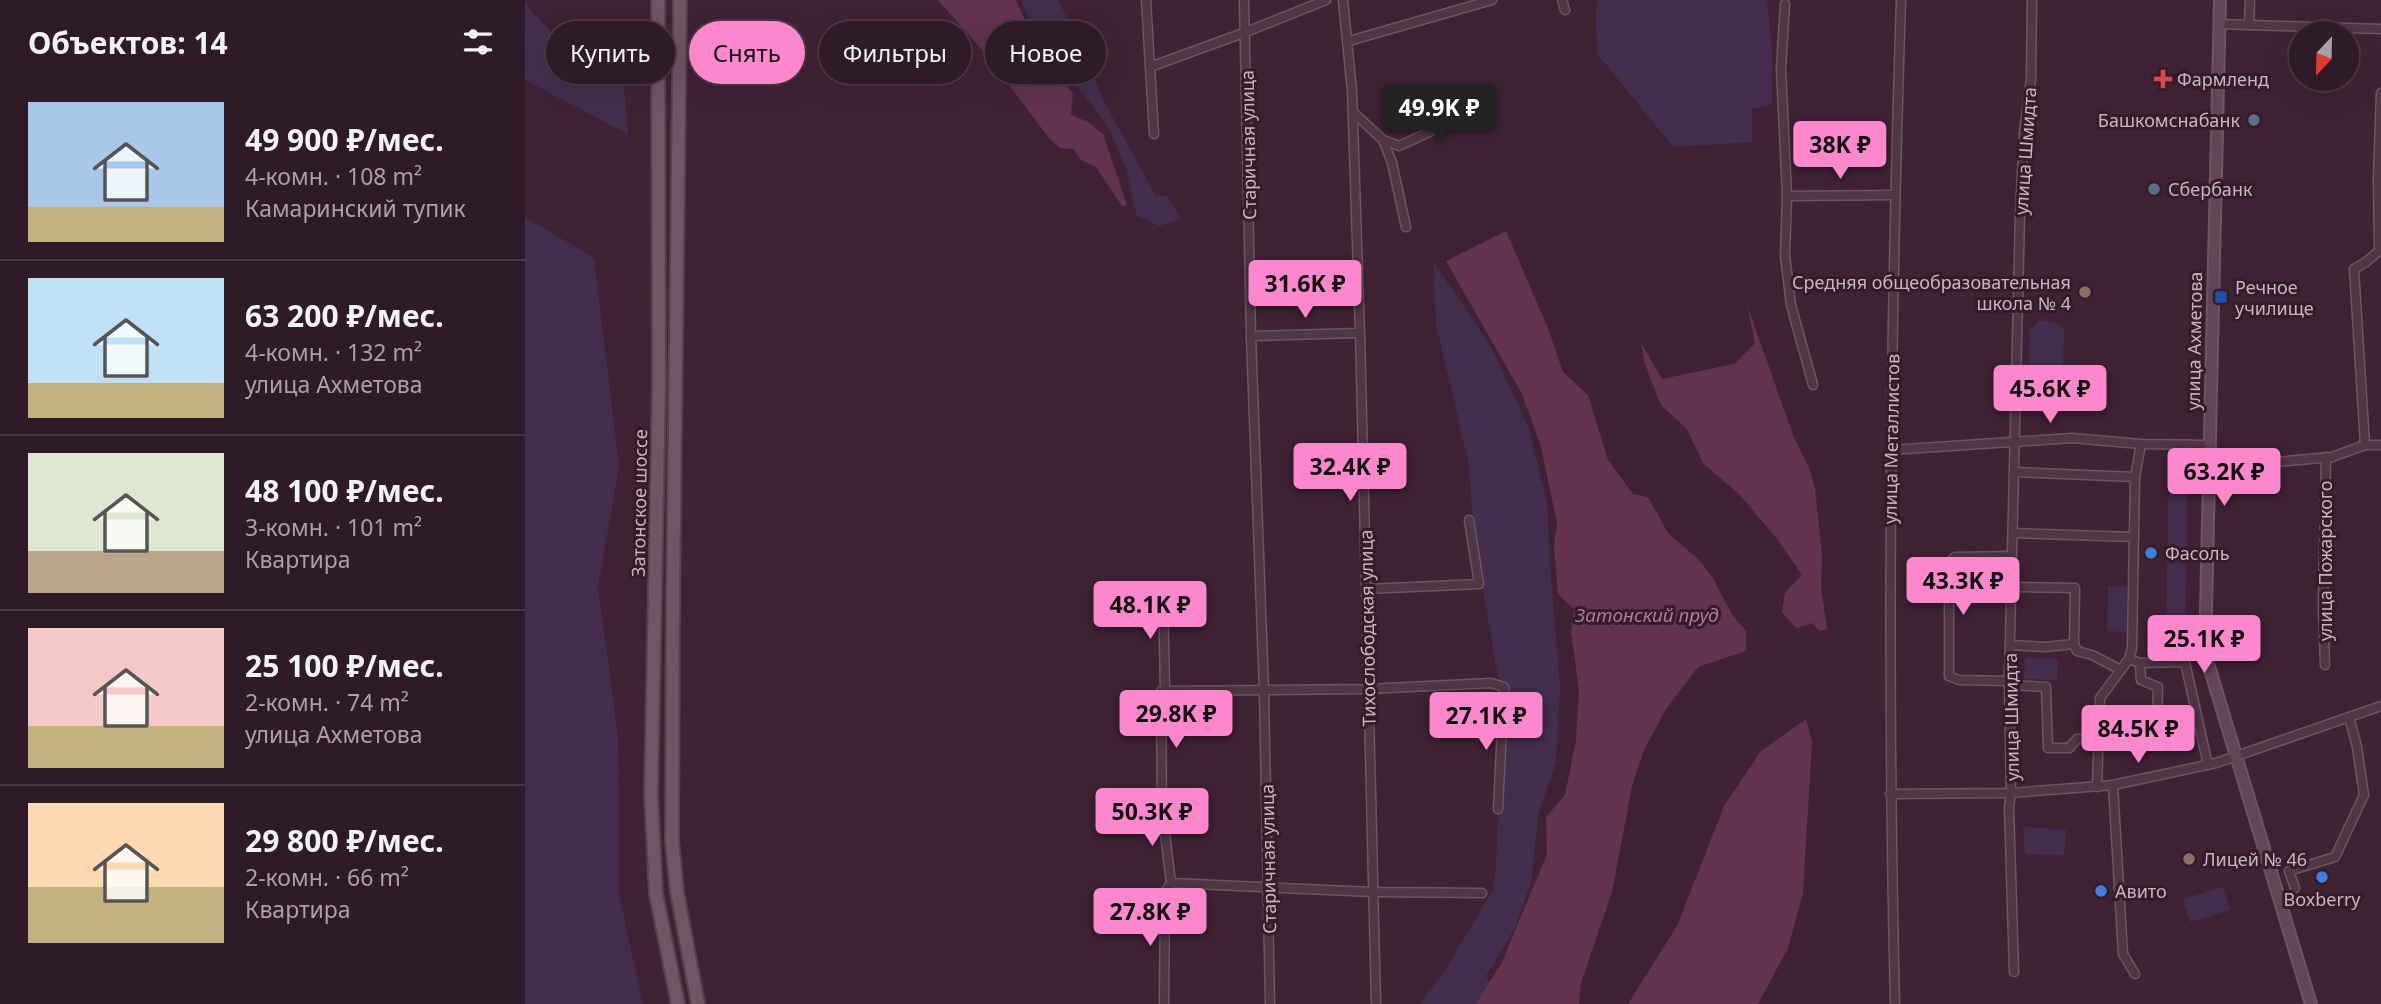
<!DOCTYPE html>
<html lang="ru">
<head>
<meta charset="utf-8">
<style>
	body { margin:0; font-family:"Noto Sans",sans-serif; background:#372330; color:#f1f3f6; height:100vh; display:flex; flex-direction:column; font-size:26px; white-space:nowrap }
	* { box-sizing:border-box; margin:0 }
	p { font-size:23px; color:#a7a1a8 }
	.icon { flex:none; width:38px; height:38px; fill:none; stroke:currentColor; stroke-width:2; stroke-linecap:round; stroke-linejoin:round }
	.map { position:relative; flex:1; overflow:hidden }
	.side { display:flex; flex-direction:column; background:#2f1a28; width:525px }
	.side>* { flex:none }
	.hud { position:absolute; left:21px; top:21px; width:665px; height:63px; display:flex; gap:14px }
	.needle { width:46px; rotate:202deg }
	.tools { position:absolute; left:1764px; top:21px; display:grid; gap:14px }
	.tools a { display:grid; place-items:center; width:70px; height:70px; border-radius:50%; background:#2f1a28; box-shadow:0 7px 28px #0002,0 0 0 2px #4a3845; font-size:35px }
	.price { position:absolute; translate:-50% -60px; padding:0 16px; border-radius:7px; background:#fc87cd; color:#111; font-size:23px; line-height:46px; filter:drop-shadow(0 2px 4px #0008) }
	.price::after { content:''; position:absolute; left:50%; top:42px; width:21px; height:16px; margin-left:-10px; background:inherit; clip-path:polygon(0 0,100% 0,50% 100%) }
	.price.selected { background:#222; color:#fff }
	ul { padding:0; list-style:none }
	li { display:flex; align-items:center; gap:21px; height:175px; padding:0 28px }
	li+li { border-top:2px solid #4a3845 }
	li span { display:grid; place-items:center; flex:none; width:196px; height:140px; border-radius:0px; color:#555 }
	li>.icon { margin-inline-start:auto }
	span .icon { width:84px; height:84px; fill:#fffc; stroke-width:1 }
	li b { font-size:30px }
	h2 { display:flex; justify-content:space-between; align-items:center; height:84px; padding:0 28px; font-size:30px }
	.pill { padding:0 24px; border-radius:32px; background:#2f1a28; box-shadow:0 7px 28px #0002,0 0 0 2px #4a3845; font-size:24px; line-height:63px }
	.pill.selected { background:#fc87cd; color:#111 }
	main { display:flex; flex:1; min-height:0 }
	.map>svg:first-child { display:block }
	.green { fill:#432f4d }
	.water { fill:#633351 }
	.lines { fill:none; stroke-linecap:round; stroke-linejoin:round }
	.minor-casing { stroke:#6d5564; stroke-width:11 }
	.secondary-casing { stroke:#6d5564; stroke-width:14 }
	.primary-casing { stroke:#58414f; stroke-width:16 }
	.minor { stroke:#4f3746; stroke-width:8 }
	.secondary { stroke:#624556; stroke-width:10 }
	.primary { stroke:#6f5566; stroke-width:12 }
	.health-dot { fill:#e0444e; stroke:#341c2b; stroke-width:2.5 }
	.service-dot { fill:#5c6f8a; stroke:#341c2b; stroke-width:2.5 }
	.education-dot { fill:#8d6e63; stroke:#341c2b; stroke-width:2.5 }
	.transit-dot { fill:#1a4fb4; stroke:#341c2b; stroke-width:2.5 }
	.shop-dot { fill:#3f7fe0; stroke:#341c2b; stroke-width:2.5 }
	.labels { text-anchor:middle; dominant-baseline:central; stroke-width:6; stroke-linejoin:round; paint-order:stroke }
	.poi-label { font-size:18px; fill:#cab4c1; stroke:#341c2b; text-anchor:start }
	.street-label { font-size:18px; fill:#cab4c1; stroke:#341c2b }
	.water-label { font-size:19px; font-style:italic; fill:#b27a9f; stroke:#341c2b }
</style>
</head>
<body>
<main>
<section class="side">
<h2>Объектов: 14<svg class="icon" aria-label="filters" viewBox="0 0 24 24"><path d="M4 7h16M4 17h16"/><circle cx="9" cy="7" r="2"/><circle cx="15" cy="17" r="2"/></svg></h2>
<ul>
<li><span style="background:linear-gradient(#a9c7e8 75%,#c2b280 0)"><svg class="icon" aria-label="home" viewBox="0 0 24 24"><path d="M3 11l9-7 9 7M6 9v11h12V9"/></svg></span><div><b>49 900 ₽/мес.</b><p>4-комн. · 108 m²</p><p>Камаринский тупик</p></div></li>
<li><span style="background:linear-gradient(#bfe0f5 75%,#c2b280 0)"><svg class="icon" aria-label="home" viewBox="0 0 24 24"><path d="M3 11l9-7 9 7M6 9v11h12V9"/></svg></span><div><b>63 200 ₽/мес.</b><p>4-комн. · 132 m²</p><p>улица Ахметова</p></div></li>
<li><span style="background:linear-gradient(#dfe7d0 70%,#b9a48a 0)"><svg class="icon" aria-label="home" viewBox="0 0 24 24"><path d="M3 11l9-7 9 7M6 9v11h12V9"/></svg></span><div><b>48 100 ₽/мес.</b><p>3-комн. · 101 m²</p><p>Квартира</p></div></li>
<li><span style="background:linear-gradient(#f6c9c9 70%,#c2b280 0)"><svg class="icon" aria-label="home" viewBox="0 0 24 24"><path d="M3 11l9-7 9 7M6 9v11h12V9"/></svg></span><div><b>25 100 ₽/мес.</b><p>2-комн. · 74 m²</p><p>улица Ахметова</p></div></li>
<li><span style="background:linear-gradient(#ffd9b3 60%,#c2b280 0)"><svg class="icon" aria-label="home" viewBox="0 0 24 24"><path d="M3 11l9-7 9 7M6 9v11h12V9"/></svg></span><div><b>29 800 ₽/мес.</b><p>2-комн. · 66 m²</p><p>Квартира</p></div></li>
</ul>
</section>
<div class="map">
<svg width="1856" height="1004" viewBox="0 0 1856 1004">
	<rect width="100%" height="100%" fill="#3f2335"/>
	<!-- green -->
	<g class="green">
		<path d="M0,0L7,12L44,50L97,63L103,134L0,80Z"/>
		<path d="M496,0H533L559,52L577,98L631,196H642L656,218L635,226L612,216L601,169L582,124L535,65L522,58Z"/>
		<path d="M1074,0H1242L1247,48V104L1227,109V142L1148,147L1072,53L1071,13Z"/>
		<path d="M0,217L69,258L94,466L73,587L93,737L94,895L118,1004H0Z"/>
		<path d="M908,261L966,347L1004,429L1022,503L1026,578L1035,687L1031,762L1013,815L1007,878L991,926L961,976L966,984L951,1004H895L923,966L967,891L971,867L977,701L949,535L944,465L911,324Z"/>
		<path d="M1515,321C1525,321 1534,322 1539,330L1537,400C1529,414 1510,414 1503,399L1505,330Z"/>
		<path d="M1644,473L1663,475L1660,626L1641,625Z"/>
		<path d="M1583,586L1602,587L1601,632L1582,631Z"/>
		<path d="M1500,658L1533,659L1532,680L1499,679Z"/>
		<path d="M1498,827L1541,830L1539,855L1500,854Z"/>
		<path d="M1698,887L1705,910L1665,922L1658,899Z"/>
	</g>
	<!-- water -->
	<g class="water">
		<path d="M413,0H491L517,58L548,93L546,115L563,122L578,134L602,205L597,206L571,167L556,160L548,149L535,148L524,138L464,58Z"/>
		<path d="M981,231L1024,331L1038,372L1063,395L1083,460L1108,494L1123,497L1143,533L1175,561L1188,578L1206,613L1221,631V651L1173,667L1141,709L1119,750L1107,786L1087,892L1056,983L1054,1004H951L977,962L1022,854L1021,817L1040,795L1051,740L1054,691L1046,632L1049,609L1033,594L1029,546L1032,523L1015,443L997,394L921,261Z"/>
		<path d="M1222,305L1268,435L1284,468L1290,488L1297,555L1296,587L1302,629L1295,631L1287,623L1271,628L1257,613L1260,593L1277,575L1253,540L1215,495L1178,463L1162,429L1136,405L1120,365L1116,343L1137,379L1209,364L1230,343Z"/>
		<path d="M1281,719L1287,742L1278,893L1263,948L1233,1004H1103L1152,926L1199,806L1236,751Z"/>
	</g>
	<g class="lines">
		<defs>
			<g id="minor">
				<path d="M621,0L629,134"/>
				<path d="M719,0L726,336L739,691L745,1004"/>
				<path d="M818,0L827,91L835,333L851,1004"/>
				<path d="M1037,0L1040,10"/>
				<path d="M1260,4L1256,68L1262,196L1260,256L1266,305L1288,385"/>
				<path d="M1694,24L1856,29"/>
				<path d="M1724,25L1725,0"/>
				<path d="M824,41L967,0"/>
				<path d="M625,67L721,32L801,0"/>
				<path d="M828,112L858,140L867,163L881,227"/>
				<path d="M858,140L874,146L911,129L955,91"/>
				<path d="M1262,196L1369,195"/>
				<path d="M726,336L835,333"/>
				<path d="M1840,445L1829,269L1841,262L1854,251L1853,179L1856,93"/>
				<path d="M1366,450L1547,438L1616,444L1684,445"/>
				<path d="M1684,468L1807,457L1840,445H1856"/>
				<path d="M1490,472L1610,477L1607,648L1604,659L1575,698L1572,787"/>
				<path d="M1610,477L1616,444"/>
				<path d="M1488,533L1609,537"/>
				<path d="M842,589L954,584L944,520"/>
				<path d="M638,590L640,691"/>
				<path d="M1549,644L1552,651L1567,655L1596,670"/>
				<path d="M1485,645L1520,647L1549,644L1550,588L1487,587"/>
				<path d="M1604,659L1615,663L1660,662L1683,765"/>
				<path d="M1800,665L1798,605L1801,457"/>
				<path d="M1484,681L1434,680L1424,676V563L1430,557L1487,556"/>
				<path d="M1484,685L1521,687L1523,748H1544L1552,739H1574"/>
				<path d="M1575,711L1607,712V725L1632,724L1633,687L1616,680L1615,663"/>
				<path d="M1588,785L1598,954L1610,974"/>
				<path d="M1365,794L1486,793L1588,785L1691,763L1856,706"/>
				<path d="M646,883L637,809L636,691L842,689L966,683L979,687L973,809"/>
				<path d="M1770,888L1764,871L1810,857L1839,795L1832,747L1824,717"/>
				<path d="M1489,972L1484,807L1486,793L1484,681L1495,213L1499,133L1506,79L1507,0"/>
				<path d="M639,1004L640,892L646,883L849,892L957,893"/>
				<path d="M1370,1004C1362,669 1365,335 1376,0"/>
			</g>
			<path id="secondary" d="M1695,0L1680,653L1786,1004"/>
			<g id="primary">
				<path d="M133,0L134,385L126,794L131,894L153,1004"/>
				<path d="M155,0L148,599L147,840L152,892L173,1004"/>
			</g>
		</defs>
		<!-- minor casing -->
		<use href="#minor" class="minor-casing"/>
		<!-- secondary casing -->
		<use href="#secondary" class="secondary-casing"/>
		<!-- primary casing -->
		<use href="#primary" class="primary-casing"/>
		<!-- minor -->
		<use href="#minor" class="minor"/>
		<!-- secondary -->
		<use href="#secondary" class="secondary"/>
		<!-- primary -->
		<use href="#primary" class="primary"/>
	</g>
	<!-- markers -->
	<path class="health-dot" d="M1634.5 68.5h7v7h7v7h-7v7h-7v-7h-7v-7h7z"/>
	<g class="service-dot">
		<circle cx="1729" cy="120" r="7"/>
		<circle cx="1629" cy="189" r="7"/>
	</g>
	<g class="education-dot">
		<circle cx="1560" cy="292" r="7"/>
		<circle cx="1664" cy="859" r="7"/>
	</g>
	<rect class="transit-dot" x="1689" y="290" width="14" height="14" rx="3.5"/>
	<g class="shop-dot">
		<circle cx="1626" cy="553" r="7"/>
		<circle cx="1797" cy="877" r="7"/>
		<circle cx="1576" cy="891" r="7"/>
	</g>
	<g class="labels">
		<!-- poi labels -->
		<g class="poi-label">
			<text x="1652" y="79">Фармленд</text>
			<text x="1715" y="120" text-anchor="end">Башкомснабанк</text>
			<text x="1643" y="189">Сбербанк</text>
			<text x="1546" y="282" text-anchor="end">Средняя общеобразовательная<tspan x="1546" dy="21">школа № 4</tspan></text>
			<text x="1710" y="287">Речное<tspan x="1710" dy="21">училище</tspan></text>
			<text x="1640" y="553">Фасоль</text>
			<text x="1678" y="859">Лицей № 46</text>
			<text x="1590" y="891">Авито</text>
			<text x="1797" y="899" text-anchor="middle">Boxberry</text>
		</g>
		<!-- street labels -->
		<g class="street-label">
			<text transform="translate(723 145) rotate(-91)">Старичная улица</text>
			<text transform="translate(1500 151) rotate(-86)">улица Шмидта</text>
			<text transform="translate(1669 341) rotate(-89)">улица Ахметова</text>
			<text transform="translate(1366 439) rotate(-89)">улица Металлистов</text>
			<text transform="translate(114 503) rotate(-89)">Затонское шоссе</text>
			<text transform="translate(1800 561) rotate(-90)">улица Пожарского</text>
			<text transform="translate(842 628) rotate(-91)">Тихослободская улица</text>
			<text transform="translate(1486 717) rotate(-91)">улица Шмидта</text>
			<text transform="translate(743 859) rotate(-91)">Старичная улица</text>
		</g>
		<!-- water labels -->
		<g class="water-label">
			<text x="1122" y="615">Затонский пруд</text>
		</g>
	</g>
</svg>
<div class="tools">
<a><svg class="needle" viewBox="-14 -14 28 28"><path d="M0-13l5 13h-10z" fill="#e53935"/><path d="M0 13l5-13h-10z" fill="#a7a1a8"/></svg></a>
</div>
<b class="price selected" style="left:914px;top:144px">49.9K ₽</b>
<b class="price" style="left:1315px;top:181px">38K ₽</b>
<b class="price" style="left:780px;top:320px">31.6K ₽</b>
<b class="price" style="left:1525px;top:425px">45.6K ₽</b>
<b class="price" style="left:825px;top:503px">32.4K ₽</b>
<b class="price" style="left:1699px;top:508px">63.2K ₽</b>
<b class="price" style="left:1438px;top:617px">43.3K ₽</b>
<b class="price" style="left:625px;top:641px">48.1K ₽</b>
<b class="price" style="left:1679px;top:675px">25.1K ₽</b>
<b class="price" style="left:651px;top:750px">29.8K ₽</b>
<b class="price" style="left:961px;top:752px">27.1K ₽</b>
<b class="price" style="left:1613px;top:765px">84.5K ₽</b>
<b class="price" style="left:627px;top:848px">50.3K ₽</b>
<b class="price" style="left:625px;top:948px">27.8K ₽</b>
<div class="hud">
<a class="pill">Купить</a>
<a class="pill selected">Снять</a>
<a class="pill">Фильтры</a>
<a class="pill">Новое</a>
</div>
</div>
</main>
</body>
</html>
